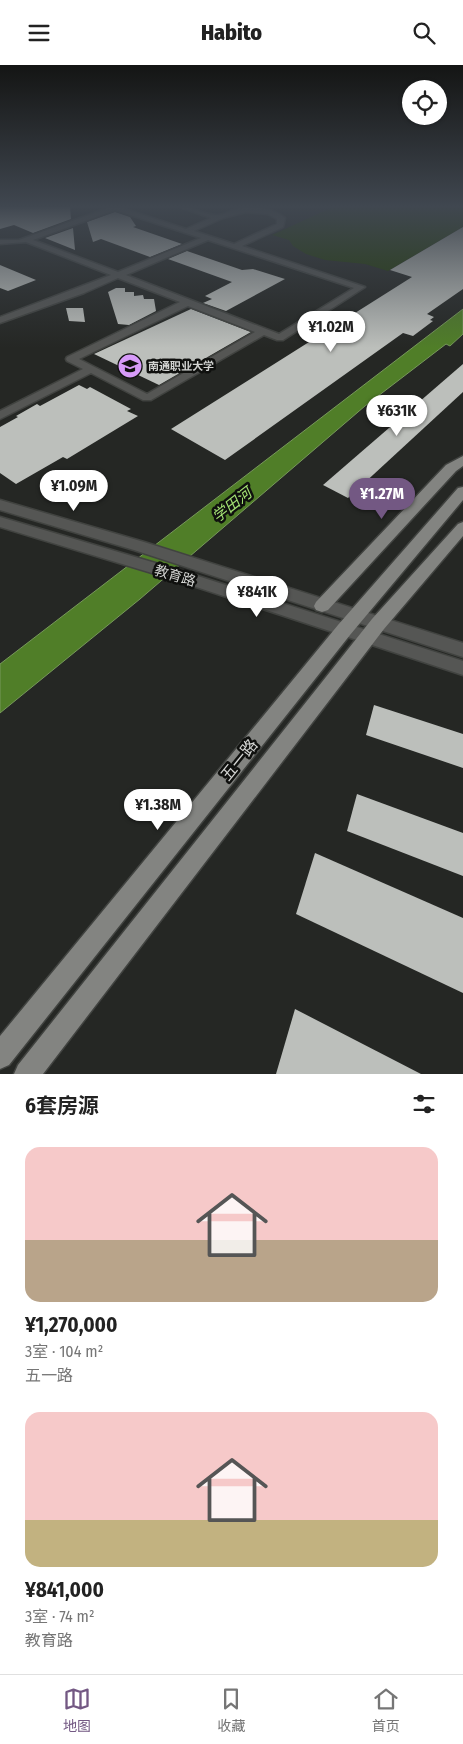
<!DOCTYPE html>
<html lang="zh">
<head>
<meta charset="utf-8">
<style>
	body { margin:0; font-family:"Fira Sans Condensed","Noto Sans SC",sans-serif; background:#f6f6f6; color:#222; height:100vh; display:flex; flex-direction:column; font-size:19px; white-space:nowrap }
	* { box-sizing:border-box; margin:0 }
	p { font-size:16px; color:#767676 }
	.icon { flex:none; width:28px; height:28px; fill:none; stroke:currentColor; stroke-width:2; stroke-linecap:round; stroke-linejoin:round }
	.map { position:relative; height:1009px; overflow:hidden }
	.drawer { display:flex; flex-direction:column; background:#fff; flex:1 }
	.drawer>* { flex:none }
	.tools { position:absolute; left:402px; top:15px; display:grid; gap:10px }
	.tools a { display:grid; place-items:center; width:45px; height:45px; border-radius:50%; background:#fff; box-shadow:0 1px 4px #0004; font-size:25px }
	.price { position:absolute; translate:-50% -42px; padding:0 11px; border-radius:18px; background:#fff; color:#222; font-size:16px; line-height:32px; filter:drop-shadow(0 1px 2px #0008) }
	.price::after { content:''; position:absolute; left:50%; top:30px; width:15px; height:11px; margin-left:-8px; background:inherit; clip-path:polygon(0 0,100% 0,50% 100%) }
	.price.current { background:#735883; color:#fff }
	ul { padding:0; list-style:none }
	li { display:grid; align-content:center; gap:10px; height:265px; padding:0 25px }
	li span { display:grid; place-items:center; height:155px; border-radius:15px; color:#555 }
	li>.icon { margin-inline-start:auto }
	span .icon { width:90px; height:90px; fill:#fffc; stroke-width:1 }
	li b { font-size:21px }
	h2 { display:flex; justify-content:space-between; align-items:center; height:60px; padding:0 25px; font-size:21px }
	header { display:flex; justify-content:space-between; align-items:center; height:65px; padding:0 25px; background:#fff; font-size:22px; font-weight:800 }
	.menu { display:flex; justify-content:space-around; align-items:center; height:70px; border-top:1px solid #e0e0e0; background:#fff; font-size:14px; color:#767676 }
	.menu a { display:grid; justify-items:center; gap:2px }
	.menu .current { color:#735883 }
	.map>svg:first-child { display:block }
	.green { fill:#203b03 }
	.water { fill:#507e28; stroke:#77985b }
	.building { fill:#bcbfbb }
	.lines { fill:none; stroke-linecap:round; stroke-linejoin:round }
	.minor-casing { stroke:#414340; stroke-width:3 }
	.major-casing { stroke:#414340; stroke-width:3 }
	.minor { fill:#555654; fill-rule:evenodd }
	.major { fill:#838481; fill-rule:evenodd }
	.labels { text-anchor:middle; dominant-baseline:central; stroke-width:5; stroke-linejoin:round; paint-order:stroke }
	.far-poi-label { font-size:11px; font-weight:bold; fill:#d3d4d2; stroke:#0f100e; text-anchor:start }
	.street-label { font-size:14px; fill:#d3d4d2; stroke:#0f100e }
	.water-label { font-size:15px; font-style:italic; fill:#a5e475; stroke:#0f100e }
	.near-street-label { font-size:16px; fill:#d3d4d2; stroke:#0f100e }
</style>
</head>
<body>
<header><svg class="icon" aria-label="menu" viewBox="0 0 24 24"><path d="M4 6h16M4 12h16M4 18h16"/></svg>Habito<svg class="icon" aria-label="search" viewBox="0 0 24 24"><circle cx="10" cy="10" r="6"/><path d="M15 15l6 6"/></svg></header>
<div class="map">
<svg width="463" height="1009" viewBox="0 0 463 1009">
	<rect width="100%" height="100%" fill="#252724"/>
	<!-- green -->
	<path class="green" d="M335,141H463V162L388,206L365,199L325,195L306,189L293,181L289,175L272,170Z"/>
	<!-- water -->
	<path class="water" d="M463,244V269L450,281L446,279L365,341L140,534L0,648V599Z"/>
	<!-- building -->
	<g class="building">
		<path d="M0,141H70L71,154L33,168L14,160L0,164Z"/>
		<path d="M115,147L130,152L136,161L133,162L182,179L150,192L101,174L93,177L87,157Z"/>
		<path d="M463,162V224L427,249L434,252L430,255L433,256L413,271L403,268L225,395L171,364L412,212L390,205Z"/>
		<path d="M73,163L75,185L45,173Z"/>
		<path d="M187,186L242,205L253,204L285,214L226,246L203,238L212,234L205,231L232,217L168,194Z"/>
		<path d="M0,200L36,215L8,226L0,223Z"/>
		<path d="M116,223H125V227H134V231L143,230L144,234H154L156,246L129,260L118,259L108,227Z"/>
		<path d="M66,243H83L85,257L69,256Z"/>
		<path d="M191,244L251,267L159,320L94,289Z"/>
		<path d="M463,299V327L348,433L323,420Z"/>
		<path d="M79,320L87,324L90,322L131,344L127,346L138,351L67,394L63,392L16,419L0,408V362L18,352L16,351L37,339L40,341Z"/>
		<path d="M374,640L463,669V703L366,670Z"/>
		<path d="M357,729L463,768V811L347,766Z"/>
		<path d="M315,788L463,853V928L296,849Z"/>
		<path d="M295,944L421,1009H276Z"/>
	</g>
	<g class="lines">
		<defs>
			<g id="minor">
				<path d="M114,141H124L122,143L186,164L211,153L177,141C191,141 207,151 218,150C223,150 228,147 233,145C250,141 270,141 285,153L283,162L242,181L365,222L283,275H277L264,270L151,335H143L91,308L0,354V346L83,304L67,296L66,294L67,292L180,237L118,213L84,228L0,258V252L111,210L26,177L0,179V175H19ZM115,145L201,173L118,207L33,175ZM246,147L268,149L277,154V159L234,179L194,166L223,153ZM208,175L354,223L279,269L126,210ZM188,241L255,267L147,329L79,294Z"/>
				<path d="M0,435L144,477L463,578V592L134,485L0,445Z"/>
				<path d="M0,452L179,505L463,596V610L175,515L0,462Z"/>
			</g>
			<g id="major">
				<path d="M463,391V401L456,406L328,545L322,547L316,545L314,541L316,537L446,400Z"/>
				<path d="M463,422V435L350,570L9,1000L0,1004V971L338,560L458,423Z"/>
				<path d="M463,457V471L384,564L43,1009H14L18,1000L372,554L458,459Z"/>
			</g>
		</defs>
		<!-- minor casing -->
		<use href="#minor" class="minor-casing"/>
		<!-- major casing -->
		<use href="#major" class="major-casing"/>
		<!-- minor -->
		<use href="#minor" class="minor"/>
		<!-- major -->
		<use href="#major" class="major"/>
	</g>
	<!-- sky -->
	<linearGradient id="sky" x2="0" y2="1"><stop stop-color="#141514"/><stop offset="0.5" stop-color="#404750"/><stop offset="1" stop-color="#404750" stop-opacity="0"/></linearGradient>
	<rect width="463" height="283" fill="url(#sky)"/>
	<!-- icons -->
	<defs>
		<symbol id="university-disc" viewBox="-11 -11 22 22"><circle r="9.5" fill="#d79bf9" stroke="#0f100e"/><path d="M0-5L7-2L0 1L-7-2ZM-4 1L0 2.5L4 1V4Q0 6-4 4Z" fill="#111"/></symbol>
	</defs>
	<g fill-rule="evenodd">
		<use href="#university-disc" x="116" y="287" width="28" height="28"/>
	</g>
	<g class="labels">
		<!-- far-poi labels -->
		<g class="far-poi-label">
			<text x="148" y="301">南通职业大学</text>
		</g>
		<!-- street labels -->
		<g class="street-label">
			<text transform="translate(175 511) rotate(17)">教育路</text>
		</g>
		<!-- water labels -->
		<g class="water-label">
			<text transform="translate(232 440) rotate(-38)">学田河</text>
		</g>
		<!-- near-street labels -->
		<g class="near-street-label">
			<text transform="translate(239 695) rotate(-51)">五一路</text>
		</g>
	</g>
</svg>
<div class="tools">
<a><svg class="icon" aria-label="locate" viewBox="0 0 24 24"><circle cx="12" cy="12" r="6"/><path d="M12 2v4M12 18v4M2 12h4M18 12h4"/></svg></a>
</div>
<b class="price" style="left:331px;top:288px">¥1.02M</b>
<b class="price" style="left:397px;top:372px">¥631K</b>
<b class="price" style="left:74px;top:447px">¥1.09M</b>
<b class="price current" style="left:382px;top:455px">¥1.27M</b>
<b class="price" style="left:257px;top:553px">¥841K</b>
<b class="price" style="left:158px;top:766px">¥1.38M</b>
</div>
<section class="drawer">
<h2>6套房源<svg class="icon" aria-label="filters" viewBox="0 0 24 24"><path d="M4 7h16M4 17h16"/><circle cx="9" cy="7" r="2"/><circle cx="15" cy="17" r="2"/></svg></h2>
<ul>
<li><span style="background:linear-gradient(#f6c9c9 60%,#b9a48a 0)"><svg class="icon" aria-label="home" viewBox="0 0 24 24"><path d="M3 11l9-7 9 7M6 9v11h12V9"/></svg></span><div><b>¥1,270,000</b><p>3室 · 104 m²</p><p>五一路</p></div></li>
<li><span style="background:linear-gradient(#f6c9c9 70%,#c2b280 0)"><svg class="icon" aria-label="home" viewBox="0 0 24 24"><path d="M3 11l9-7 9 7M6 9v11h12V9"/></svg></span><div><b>¥841,000</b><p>3室 · 74 m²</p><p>教育路</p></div></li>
</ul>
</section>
<nav class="menu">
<a class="current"><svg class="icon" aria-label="map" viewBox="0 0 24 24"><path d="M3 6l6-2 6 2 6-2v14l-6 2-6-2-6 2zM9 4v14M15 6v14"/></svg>地图</a>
<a><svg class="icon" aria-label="saved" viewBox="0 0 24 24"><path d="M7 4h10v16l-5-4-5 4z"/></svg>收藏</a>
<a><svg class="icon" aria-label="home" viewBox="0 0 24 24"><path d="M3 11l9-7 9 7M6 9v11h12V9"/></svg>首页</a>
</nav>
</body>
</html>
